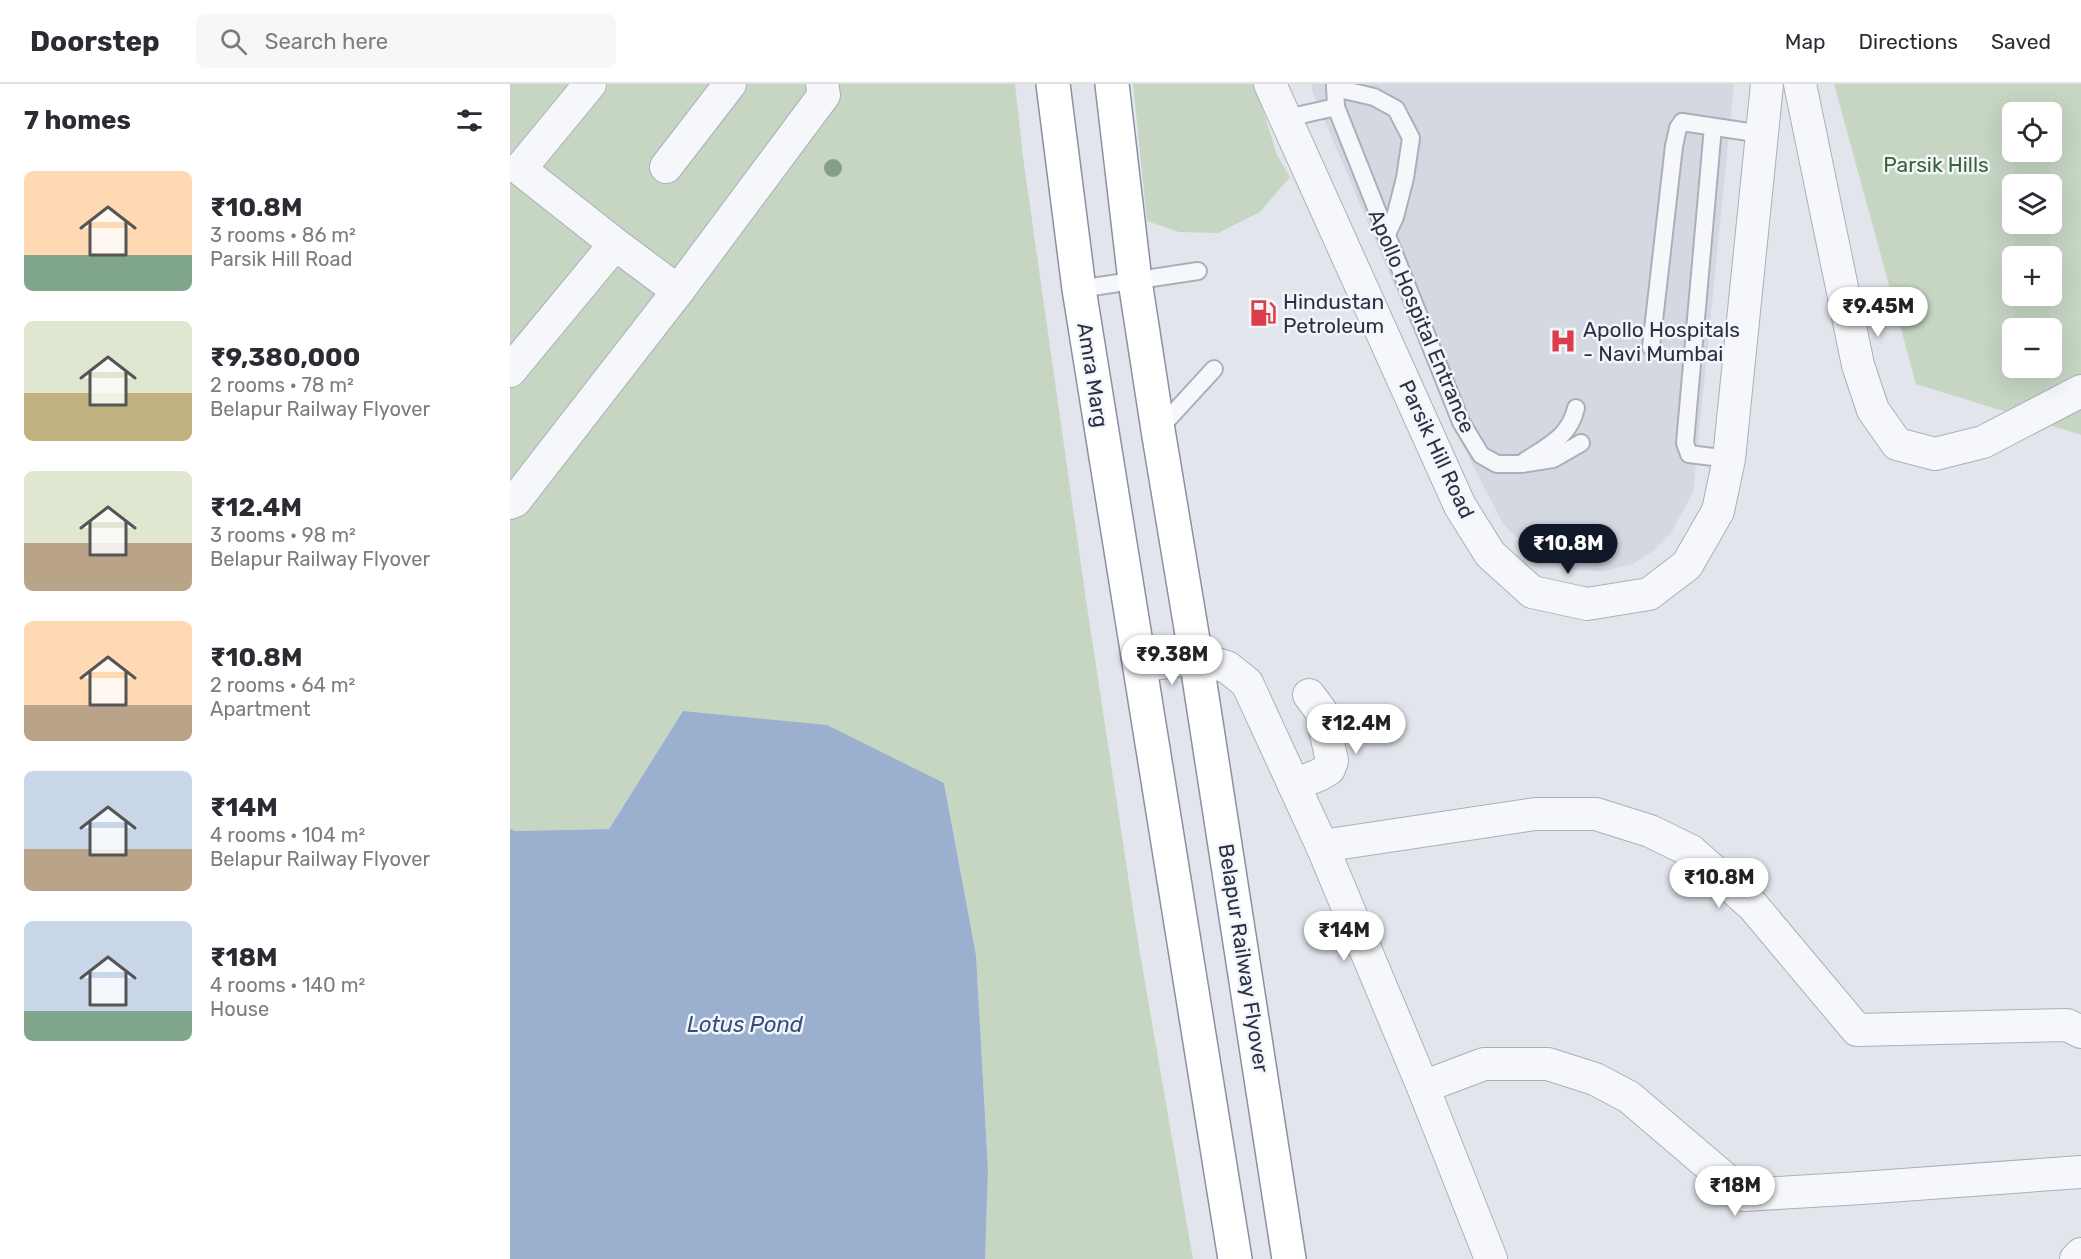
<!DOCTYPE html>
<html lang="en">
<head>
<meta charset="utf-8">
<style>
	body { margin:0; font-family:Rubik,sans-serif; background:#f7f7f7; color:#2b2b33; height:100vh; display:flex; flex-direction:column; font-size:22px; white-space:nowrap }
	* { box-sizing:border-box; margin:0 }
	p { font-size:20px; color:#7c7c81 }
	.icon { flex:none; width:33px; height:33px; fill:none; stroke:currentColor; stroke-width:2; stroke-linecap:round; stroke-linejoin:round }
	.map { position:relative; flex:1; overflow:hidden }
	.drawer { display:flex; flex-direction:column; background:#fff; width:510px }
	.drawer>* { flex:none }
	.tools { position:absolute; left:1492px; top:18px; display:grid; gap:12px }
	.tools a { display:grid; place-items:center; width:60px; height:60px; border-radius:9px; background:#fff; box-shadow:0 6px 24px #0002; font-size:30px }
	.price { position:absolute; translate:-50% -51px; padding:0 14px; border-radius:21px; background:#fff; color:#222; font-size:20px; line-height:39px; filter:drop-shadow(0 2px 3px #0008) }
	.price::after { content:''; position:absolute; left:50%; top:36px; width:18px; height:14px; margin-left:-9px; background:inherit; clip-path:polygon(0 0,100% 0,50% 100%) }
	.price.on { background:#111827; color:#fff }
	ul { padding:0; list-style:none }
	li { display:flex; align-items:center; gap:18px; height:150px; padding:0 24px }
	li span { display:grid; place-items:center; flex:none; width:168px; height:120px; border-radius:9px; color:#555 }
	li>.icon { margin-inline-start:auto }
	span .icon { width:72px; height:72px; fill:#fffc; stroke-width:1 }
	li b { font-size:26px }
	h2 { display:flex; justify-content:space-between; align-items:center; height:72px; padding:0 24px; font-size:26px }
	header { display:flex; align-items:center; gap:36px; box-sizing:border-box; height:84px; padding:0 30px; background:#fff; border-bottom:2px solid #e1e1e2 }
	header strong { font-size:28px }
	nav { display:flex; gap:33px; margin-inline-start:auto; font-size:21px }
	.search { width:420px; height:54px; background:#f7f7f7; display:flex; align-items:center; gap:15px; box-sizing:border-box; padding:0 21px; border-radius:9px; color:#7c7c81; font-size:22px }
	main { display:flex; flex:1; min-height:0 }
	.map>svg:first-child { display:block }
	.built { fill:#d4d8e1 }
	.green { fill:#c6d6c3; fill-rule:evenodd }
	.water { fill:#9bb0cf }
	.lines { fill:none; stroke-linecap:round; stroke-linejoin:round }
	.lane-casing { stroke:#aab0ba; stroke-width:20 }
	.street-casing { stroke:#aab0ba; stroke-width:34 }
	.highway-casing { stroke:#8891a4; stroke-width:36 }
	.lane { stroke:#f6f7fa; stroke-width:16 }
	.street { stroke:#f6f7fa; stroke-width:32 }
	.highway { stroke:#fff; stroke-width:33 }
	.tree { fill:#869e87 }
	.labels { text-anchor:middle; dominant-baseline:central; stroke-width:5; stroke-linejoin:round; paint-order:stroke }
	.park-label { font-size:21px; fill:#3a6335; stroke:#f3f5f9 }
	.poi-label { font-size:21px; fill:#293146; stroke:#f3f5f9; text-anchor:start }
	.street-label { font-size:21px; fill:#293146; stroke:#f3f5f9 }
	.water-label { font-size:22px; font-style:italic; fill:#2f4d7e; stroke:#f3f5f9 }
</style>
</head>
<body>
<header>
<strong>Doorstep</strong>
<div class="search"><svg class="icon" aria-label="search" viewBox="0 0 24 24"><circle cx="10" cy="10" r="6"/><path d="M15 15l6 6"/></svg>Search here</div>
<nav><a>Map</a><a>Directions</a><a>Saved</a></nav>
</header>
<main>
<section class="drawer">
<h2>7 homes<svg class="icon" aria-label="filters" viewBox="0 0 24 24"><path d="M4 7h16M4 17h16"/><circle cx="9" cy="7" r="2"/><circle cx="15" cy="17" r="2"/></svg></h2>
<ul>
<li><span style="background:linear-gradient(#ffd9b3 70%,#7fa58c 0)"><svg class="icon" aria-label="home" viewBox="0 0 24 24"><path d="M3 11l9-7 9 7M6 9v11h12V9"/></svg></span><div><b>₹10.8M</b><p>3 rooms · 86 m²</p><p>Parsik Hill Road</p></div></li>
<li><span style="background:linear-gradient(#dfe7d0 60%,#c2b280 0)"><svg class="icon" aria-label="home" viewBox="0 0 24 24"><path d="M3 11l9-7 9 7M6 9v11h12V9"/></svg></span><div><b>₹9,380,000</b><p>2 rooms · 78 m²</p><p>Belapur Railway Flyover</p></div></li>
<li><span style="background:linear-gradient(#dfe7d0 60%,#b9a48a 0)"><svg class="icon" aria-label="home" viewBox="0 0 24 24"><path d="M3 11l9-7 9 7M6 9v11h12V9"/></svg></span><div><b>₹12.4M</b><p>3 rooms · 98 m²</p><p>Belapur Railway Flyover</p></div></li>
<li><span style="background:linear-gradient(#ffd9b3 70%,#b9a48a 0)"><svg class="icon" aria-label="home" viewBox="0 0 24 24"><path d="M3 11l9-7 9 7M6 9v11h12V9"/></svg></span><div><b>₹10.8M</b><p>2 rooms · 64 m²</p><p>Apartment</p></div></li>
<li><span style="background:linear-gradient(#c9d6e8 65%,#b9a48a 0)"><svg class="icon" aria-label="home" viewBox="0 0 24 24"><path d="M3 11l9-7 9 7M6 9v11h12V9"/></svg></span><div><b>₹14M</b><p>4 rooms · 104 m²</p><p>Belapur Railway Flyover</p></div></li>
<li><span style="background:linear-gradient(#c9d6e8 75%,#7fa58c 0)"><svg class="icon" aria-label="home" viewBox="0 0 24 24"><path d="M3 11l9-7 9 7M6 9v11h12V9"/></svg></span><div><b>₹18M</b><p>4 rooms · 140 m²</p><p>House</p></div></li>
</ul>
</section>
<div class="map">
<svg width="1571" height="1175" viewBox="0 0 1571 1175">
	<rect width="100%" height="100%" fill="#e2e6ec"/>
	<!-- built -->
	<path class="built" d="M801,0H1224L1183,409L1161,449L1143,467L1123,480L1095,487L1061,486L1025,471L993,440L947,350L803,9Z"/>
	<!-- green -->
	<g class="green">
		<path d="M0,0H505L513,73L576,516L629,864L683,1175H475L478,1085L466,871L434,699L173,627L99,745L6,747L0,745Z"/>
		<path d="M623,0H745L767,71L780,93L750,128L708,149L669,148L637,137Z"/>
		<path d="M1324,0H1571V351L1406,300ZM1503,28H1542V68H1503ZM1503,100H1542V140H1503ZM1503,172H1542V212H1503ZM1503,244H1542V284H1503Z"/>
	</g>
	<!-- water -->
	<path class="water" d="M173,627L317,641L434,699L466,871L478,1085L475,1175H0V745L6,747L99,745Z"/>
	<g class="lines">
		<defs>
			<g id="lane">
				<path d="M825,0L826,23L951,338L971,371L987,380H1012L1043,375L1071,359"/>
				<path d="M825,4L864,13L886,25L901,54L895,94L885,133L876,152"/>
				<path d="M777,34L826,23"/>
				<path d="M1203,43L1175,359L1179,370L1219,375"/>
				<path d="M569,205L688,187"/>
				<path d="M1141,263L1164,62L1168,44L1172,38L1252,50"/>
				<path d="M648,346L704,285"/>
				<path d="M1015,377C1038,362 1060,352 1066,324"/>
			</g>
			<g id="street">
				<path d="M760,0L950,422L980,470L1022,508L1077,520L1139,510L1177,481L1208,427L1219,375L1257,0"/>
				<path d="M1290,0L1348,281L1363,326L1387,360L1425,370L1473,358L1571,307"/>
				<path d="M156,83L220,0"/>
				<path d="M168,207L314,11L312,0"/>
				<path d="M0,287L105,160L10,85L80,0"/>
				<path d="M0,419L5,417L168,207L105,160"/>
				<path d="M630,582L686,574L717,583L737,599L812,762L913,1003L981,1175"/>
				<path d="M784,701L809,691L819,685L822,677L811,627L799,611"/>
				<path d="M812,762L1025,730H1086L1140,747L1181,767L1243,822L1347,946L1557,941L1571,948"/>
				<path d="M913,1003L974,980H1038L1085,995L1119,1013L1234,1111L1351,1104L1571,1088"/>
				<path d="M1566,1175L1571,1170"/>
			</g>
			<g id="highway">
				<path d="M543,0L569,205L725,1175"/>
				<path d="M602,0L625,197L648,346L686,574L779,1175"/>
			</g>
		</defs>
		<!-- lane casing -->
		<use href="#lane" class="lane-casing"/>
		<!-- street casing -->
		<use href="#street" class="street-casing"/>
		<!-- highway casing -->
		<use href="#highway" class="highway-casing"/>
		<!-- lane -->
		<use href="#lane" class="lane"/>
		<!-- street -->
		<use href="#street" class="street"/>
		<!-- highway -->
		<use href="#highway" class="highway"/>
	</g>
	<!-- trees -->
	<circle class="tree" cx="323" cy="84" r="9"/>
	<!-- icons -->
	<defs>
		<symbol id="fuel-bare" viewBox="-9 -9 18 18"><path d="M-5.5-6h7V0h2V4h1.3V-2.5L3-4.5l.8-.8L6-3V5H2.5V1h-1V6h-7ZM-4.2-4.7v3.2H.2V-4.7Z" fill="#da3e4b" stroke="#f3f5f9" stroke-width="2.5" paint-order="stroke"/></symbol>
		<symbol id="hospital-bare" viewBox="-9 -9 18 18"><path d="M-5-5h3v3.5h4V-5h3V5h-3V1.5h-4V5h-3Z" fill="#da3e4b" stroke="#f3f5f9" stroke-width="2.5" paint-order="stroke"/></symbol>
	</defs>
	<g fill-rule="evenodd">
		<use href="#fuel-bare" x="734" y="210" width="38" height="38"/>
		<use href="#hospital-bare" x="1034" y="238" width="38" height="38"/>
	</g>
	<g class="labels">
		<!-- park labels -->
		<g class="park-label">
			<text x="1426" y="80">Parsik Hills</text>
		</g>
		<!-- poi labels -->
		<g class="poi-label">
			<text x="773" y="217">Hindustan<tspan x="773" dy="24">Petroleum</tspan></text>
			<text x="1073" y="245">Apollo Hospitals<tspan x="1073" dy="24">- Navi Mumbai</tspan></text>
		</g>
		<!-- street labels -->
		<g class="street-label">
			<text transform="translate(912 237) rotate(67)">Apollo Hospital Entrance</text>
			<text transform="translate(583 291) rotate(81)">Amra Marg</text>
			<text transform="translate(927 365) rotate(65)">Parsik Hill Road</text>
			<text transform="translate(734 874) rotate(81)">Belapur Railway Flyover</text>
		</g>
		<!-- water labels -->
		<g class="water-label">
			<text x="235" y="940">Lotus Pond</text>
		</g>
	</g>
</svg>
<div class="tools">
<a><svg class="icon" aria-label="locate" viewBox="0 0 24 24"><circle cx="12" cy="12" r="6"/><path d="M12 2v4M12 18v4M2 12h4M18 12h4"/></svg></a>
<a><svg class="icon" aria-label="layers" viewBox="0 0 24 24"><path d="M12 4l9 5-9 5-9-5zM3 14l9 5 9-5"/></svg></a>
<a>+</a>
<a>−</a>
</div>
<b class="price" style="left:1368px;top:254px">₹9.45M</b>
<b class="price on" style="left:1058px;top:491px">₹10.8M</b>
<b class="price" style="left:662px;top:602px">₹9.38M</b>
<b class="price" style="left:846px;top:671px">₹12.4M</b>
<b class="price" style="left:1209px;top:825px">₹10.8M</b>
<b class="price" style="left:834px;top:878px">₹14M</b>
<b class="price" style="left:1225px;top:1133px">₹18M</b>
</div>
</main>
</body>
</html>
